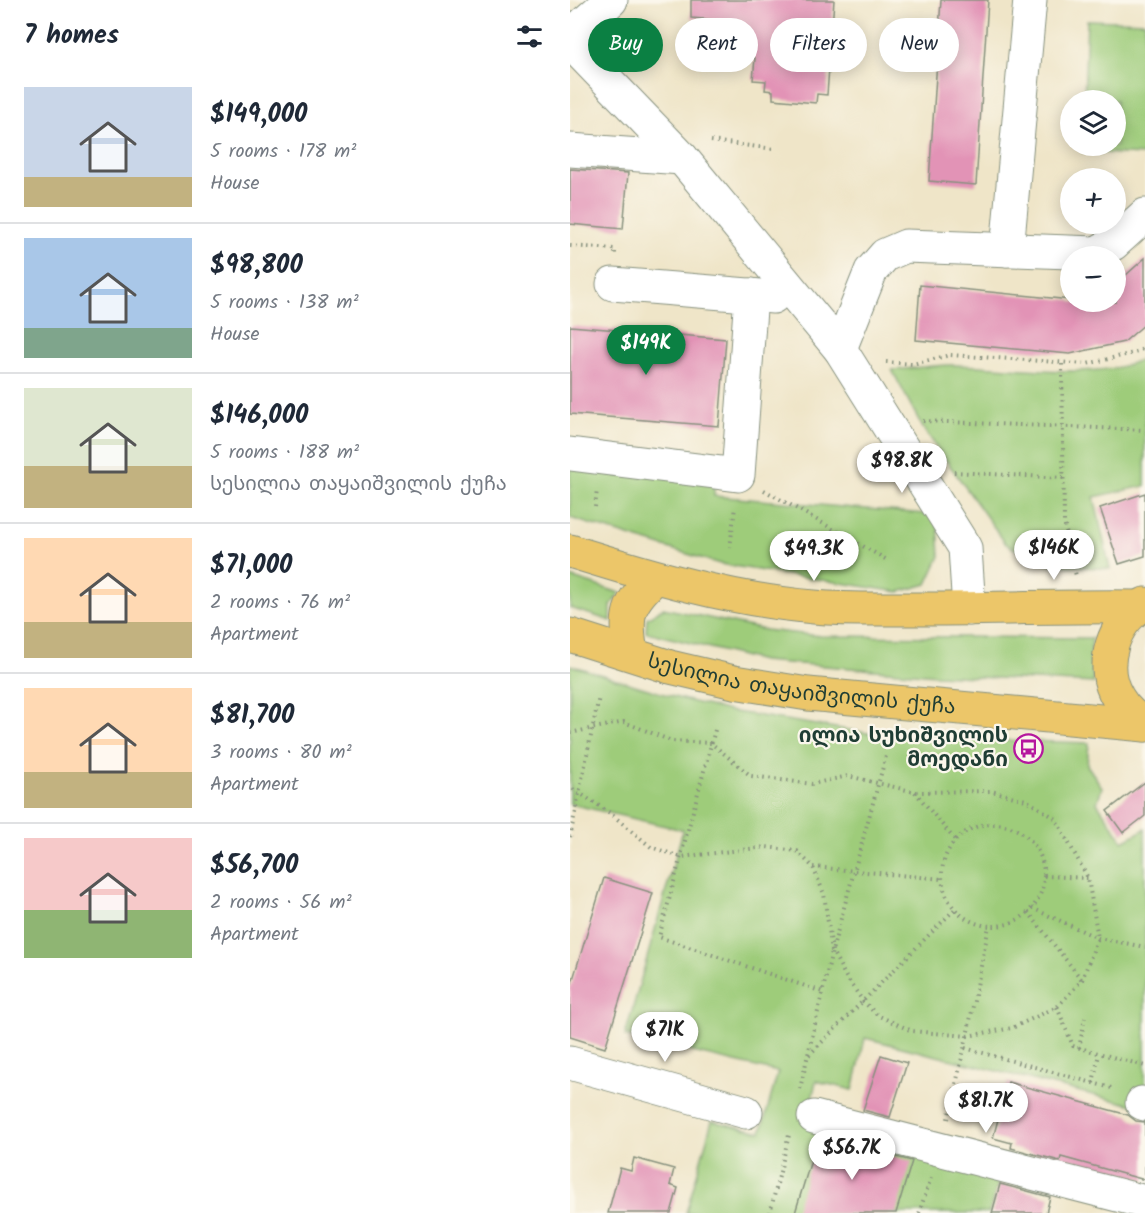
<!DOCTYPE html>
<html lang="en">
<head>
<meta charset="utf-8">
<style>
	body { margin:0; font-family:Kalam,"Noto Sans Georgian",sans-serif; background:#f2f2f3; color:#1f2937; height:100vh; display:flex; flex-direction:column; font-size:22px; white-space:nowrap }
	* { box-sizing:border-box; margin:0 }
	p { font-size:20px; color:#747a83 }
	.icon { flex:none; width:33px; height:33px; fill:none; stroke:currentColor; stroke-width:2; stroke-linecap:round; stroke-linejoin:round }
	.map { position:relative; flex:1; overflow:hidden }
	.details { display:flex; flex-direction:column; background:#fff; width:570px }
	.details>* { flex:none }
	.hud { position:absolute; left:18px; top:18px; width:466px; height:54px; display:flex; gap:12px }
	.buttons { position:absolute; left:490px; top:90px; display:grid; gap:12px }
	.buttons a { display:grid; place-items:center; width:66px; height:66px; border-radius:50%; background:#fff; box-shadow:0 3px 15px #0003; font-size:30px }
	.price { position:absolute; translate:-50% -51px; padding:0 14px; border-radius:21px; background:#fff; color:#222; font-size:20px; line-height:39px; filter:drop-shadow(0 2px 3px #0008) }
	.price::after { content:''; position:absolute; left:50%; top:36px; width:18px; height:14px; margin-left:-9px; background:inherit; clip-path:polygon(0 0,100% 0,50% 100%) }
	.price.on { background:#0b8043; color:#fff }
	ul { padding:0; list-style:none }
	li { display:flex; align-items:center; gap:18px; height:150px; padding:0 24px }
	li+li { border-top:2px solid #e0e1e3 }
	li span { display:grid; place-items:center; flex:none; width:168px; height:120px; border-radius:0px; color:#555 }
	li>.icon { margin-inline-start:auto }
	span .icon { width:72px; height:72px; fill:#fffc; stroke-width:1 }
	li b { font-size:26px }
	h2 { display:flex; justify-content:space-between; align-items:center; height:72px; padding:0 24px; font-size:26px }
	.pill { padding:0 21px; border-radius:27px; background:#fff; box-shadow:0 3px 15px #0003; font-size:21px; line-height:54px }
	.pill.on { background:#0b8043; color:#fff }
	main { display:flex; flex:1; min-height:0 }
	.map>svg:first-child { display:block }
	.green { fill:#9ecc7a; stroke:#5e8457; stroke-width:1.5 }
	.building { fill:#e293b6 }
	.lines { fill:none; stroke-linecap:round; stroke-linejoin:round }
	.minor-casing { stroke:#87917e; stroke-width:35 }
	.major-casing { stroke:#87917e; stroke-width:35 }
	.path { stroke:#87917e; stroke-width:4; stroke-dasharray:1.5 4.5; stroke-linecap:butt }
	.minor { stroke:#fff; stroke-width:33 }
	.major { stroke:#ecc669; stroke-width:33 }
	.labels { text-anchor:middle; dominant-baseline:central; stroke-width:4.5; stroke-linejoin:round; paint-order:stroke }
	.street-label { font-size:21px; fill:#1f3d34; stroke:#fbf7ec }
	.poi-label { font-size:21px; font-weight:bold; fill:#1f3d34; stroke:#fbf7ec; text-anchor:end }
</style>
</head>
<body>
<main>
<section class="details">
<h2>7 homes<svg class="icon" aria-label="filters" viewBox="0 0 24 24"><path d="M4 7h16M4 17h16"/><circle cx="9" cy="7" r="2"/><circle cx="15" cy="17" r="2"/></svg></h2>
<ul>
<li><span style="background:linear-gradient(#c9d6e8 75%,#c2b280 0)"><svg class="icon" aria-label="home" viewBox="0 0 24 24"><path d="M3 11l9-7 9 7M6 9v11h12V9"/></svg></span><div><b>$149,000</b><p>5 rooms · 178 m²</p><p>House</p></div></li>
<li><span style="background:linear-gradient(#a9c7e8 75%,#7fa58c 0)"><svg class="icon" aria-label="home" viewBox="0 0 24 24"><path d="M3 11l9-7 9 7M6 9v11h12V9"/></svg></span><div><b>$98,800</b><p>5 rooms · 138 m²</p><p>House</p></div></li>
<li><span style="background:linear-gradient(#dfe7d0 65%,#c2b280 0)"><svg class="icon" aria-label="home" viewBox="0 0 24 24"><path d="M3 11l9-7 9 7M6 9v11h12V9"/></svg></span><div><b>$146,000</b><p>5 rooms · 188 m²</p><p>სესილია თაყაიშვილის ქუჩა</p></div></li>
<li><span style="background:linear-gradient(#ffd9b3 70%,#c2b280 0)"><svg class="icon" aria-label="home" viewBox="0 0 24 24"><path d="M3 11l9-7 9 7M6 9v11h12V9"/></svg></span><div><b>$71,000</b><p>2 rooms · 76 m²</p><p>Apartment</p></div></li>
<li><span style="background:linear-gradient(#ffd9b3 70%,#c2b280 0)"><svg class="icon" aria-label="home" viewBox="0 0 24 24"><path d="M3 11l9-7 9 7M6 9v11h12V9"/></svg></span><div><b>$81,700</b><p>3 rooms · 80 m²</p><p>Apartment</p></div></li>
<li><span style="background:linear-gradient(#f6c9c9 60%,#8fb573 0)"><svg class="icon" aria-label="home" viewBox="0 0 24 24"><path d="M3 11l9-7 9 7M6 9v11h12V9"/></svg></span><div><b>$56,700</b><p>2 rooms · 56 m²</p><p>Apartment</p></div></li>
</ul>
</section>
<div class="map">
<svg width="575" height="1213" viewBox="0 0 575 1213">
	<rect width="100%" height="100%" fill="#fbf7ec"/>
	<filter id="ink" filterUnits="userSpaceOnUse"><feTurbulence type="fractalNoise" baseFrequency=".0167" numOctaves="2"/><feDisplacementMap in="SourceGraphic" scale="12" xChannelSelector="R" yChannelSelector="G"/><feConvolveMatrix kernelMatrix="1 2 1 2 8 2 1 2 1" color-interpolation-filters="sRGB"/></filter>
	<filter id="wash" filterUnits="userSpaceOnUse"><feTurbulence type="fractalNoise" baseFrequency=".008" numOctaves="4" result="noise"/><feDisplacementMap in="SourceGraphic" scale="24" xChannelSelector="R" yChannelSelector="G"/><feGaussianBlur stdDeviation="1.35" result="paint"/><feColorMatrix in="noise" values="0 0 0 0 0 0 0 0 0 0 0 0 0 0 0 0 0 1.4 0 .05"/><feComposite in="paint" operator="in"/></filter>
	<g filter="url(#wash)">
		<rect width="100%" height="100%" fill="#efe5c8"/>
		<!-- green -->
		<g class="green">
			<path d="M517,20L575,22V155L512,152V146H546V100H514Z"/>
			<path d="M575,356V486L524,497L540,569L471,564L436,544L353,428L322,370C341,369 362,365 381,365C427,364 541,384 575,356Z"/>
			<path d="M0,444L145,455L144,496L356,514L367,506L370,556L357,584L329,592L150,564L0,518Z"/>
			<path d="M0,577L50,593L41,605V621L0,608Z"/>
			<path d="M93,608L195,630L251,636L522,638L520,660L524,683L367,675L192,661L76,632L77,618Z"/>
			<path d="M0,665L104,697L159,711L316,736L519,743L517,765L532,787L527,803L553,841L575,829V1108L295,1038L283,1090L246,1081L240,1108L431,1174L419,1213H116L142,1121L191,1132L208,1072L55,1036L113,830L0,804Z"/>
		</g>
		<g id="blocks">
			<!-- building -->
			<g class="building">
				<path d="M121,0H264L257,95L247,94L246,103L203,99V91L195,90L196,81L183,80L185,58L166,56L169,22L121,18Z"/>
				<path d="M371,0H418L406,185L359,181Z"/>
				<path d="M0,169L58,173L53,229L0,224Z"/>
				<path d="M575,258V324L554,342L500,354L346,340L350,285L501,300V302H546V284Z"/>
				<path d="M0,326L156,339L149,426L0,414Z"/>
				<path d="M575,493V556L549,564L530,508Z"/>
				<path d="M575,782V816L553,833L537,811Z"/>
				<path d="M34,878L83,893L35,1048L0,1037V989Z"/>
				<path d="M311,1055L337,1063L320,1117L293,1110Z"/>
				<path d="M438,1082L558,1115L566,1121L575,1122V1180L491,1157L490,1161L441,1148L442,1143L423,1138Z"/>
				<path d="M248,1137L342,1161L326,1213H225Z"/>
				<path d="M64,1158L104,1169L100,1185L108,1188L101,1213H38L50,1168L61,1171Z"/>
				<path d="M430,1184L480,1197L476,1213H422Z"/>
			</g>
		</g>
	</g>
	<g filter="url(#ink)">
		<use href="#blocks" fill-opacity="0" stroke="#87917e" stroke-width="1.5"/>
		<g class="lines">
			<defs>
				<g id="minor">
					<path d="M0,36L41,0"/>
					<path d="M0,42L112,158L270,349L395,548L399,609"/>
					<path d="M0,150L112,158"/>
					<path d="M437,250L460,0"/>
					<path d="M43,284L203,297"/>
					<path d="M270,349L301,271L315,255L336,246L526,253L543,244L575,215"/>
					<path d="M0,454L168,475L181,295"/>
					<path d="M0,1063L176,1112"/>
					<path d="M572,1103L575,1104"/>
					<path d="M244,1117L575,1202"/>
				</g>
				<g id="major">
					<path d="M0,551C80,576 161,600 244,607C277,610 312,609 345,609C420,609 494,606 569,607"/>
					<path d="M575,604C543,621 528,666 548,698C555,710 564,717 575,725"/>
					<path id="s1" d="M0,635L100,667L164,682L238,694L575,725"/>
					<path d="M61,654C55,616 56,604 85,578"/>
				</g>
			</defs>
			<!-- minor casing -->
			<use href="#minor" class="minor-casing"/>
			<!-- major casing -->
			<use href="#major" class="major-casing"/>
			<!-- path -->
			<g class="path">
				<path d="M141,141L205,149"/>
				<path d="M0,246L45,249V254"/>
				<path d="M316,362L343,364L380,355L517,364L568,352L575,347"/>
				<path d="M492,364L494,522L506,576"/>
				<path d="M353,421L575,430"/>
				<path d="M384,472L493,478"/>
				<path d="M194,490L319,561"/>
				<path d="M25,507L27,490"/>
				<path d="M160,548L165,507"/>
				<path d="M145,730L89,937L253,992"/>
				<path d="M0,733L54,722L102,741L141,743L181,776L242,784L278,776L345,792L421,791L456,800L485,818L518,878L528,938L512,980L487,1007L442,1028L397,1036L342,1031L307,1015L293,1001L276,977L262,951L254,894L243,867L227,851L196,847L111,857L81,847L40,813L0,787"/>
				<path d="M345,792L385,840"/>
				<circle cx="423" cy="875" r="51"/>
				<path d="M0,837L29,697"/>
				<path d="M243,867L372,879"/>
				<path d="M474,876L518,878"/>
				<path d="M462,908L528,938L575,947"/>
				<path d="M458,912L512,980"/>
				<path d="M487,1007L503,1046L575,1066"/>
				<path d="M395,1048L545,1089"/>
				<path d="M509,1048L515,1018"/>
				<path d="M239,1055L385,909"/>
				<path d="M523,1083L529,1054"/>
				<path d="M230,1089L262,951L316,756"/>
				<path d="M378,1119L397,1036L419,926"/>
				<path d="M200,1213L219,1135"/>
				<path d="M349,1213L361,1178"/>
			</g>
			<!-- minor -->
			<use href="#minor" class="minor"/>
			<!-- major -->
			<use href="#major" class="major"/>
		</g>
	</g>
	<!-- icons -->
	<defs>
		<symbol id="bus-ring" viewBox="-11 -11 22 22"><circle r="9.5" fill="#fbf7ec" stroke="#b5179e" stroke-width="1.5"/><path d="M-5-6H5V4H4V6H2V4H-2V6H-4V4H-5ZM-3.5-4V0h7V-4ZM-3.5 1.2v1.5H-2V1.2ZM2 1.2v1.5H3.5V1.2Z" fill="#b5179e"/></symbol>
	</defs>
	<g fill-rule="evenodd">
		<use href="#bus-ring" x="442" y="732" width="33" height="33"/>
	</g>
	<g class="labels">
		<!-- street labels -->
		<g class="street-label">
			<text stroke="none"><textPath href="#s1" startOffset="238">სესილია თაყაიშვილის ქუჩა</textPath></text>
		</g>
		<!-- poi labels -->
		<g class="poi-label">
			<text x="438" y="736">ილია სუხიშვილის<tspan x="438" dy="24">მოედანი</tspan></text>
		</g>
	</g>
</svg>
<div class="buttons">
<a><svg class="icon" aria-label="layers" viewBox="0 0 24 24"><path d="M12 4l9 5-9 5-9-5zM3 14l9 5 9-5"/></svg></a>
<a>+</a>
<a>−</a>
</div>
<b class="price on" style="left:76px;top:376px">$149K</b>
<b class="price" style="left:332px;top:494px">$98.8K</b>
<b class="price" style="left:484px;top:581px">$146K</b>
<b class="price" style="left:244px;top:582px">$49.3K</b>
<b class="price" style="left:95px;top:1063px">$71K</b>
<b class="price" style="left:416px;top:1134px">$81.7K</b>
<b class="price" style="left:282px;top:1181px">$56.7K</b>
<div class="hud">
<a class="pill on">Buy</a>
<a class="pill">Rent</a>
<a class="pill">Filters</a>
<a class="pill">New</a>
</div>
</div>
</main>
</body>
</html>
